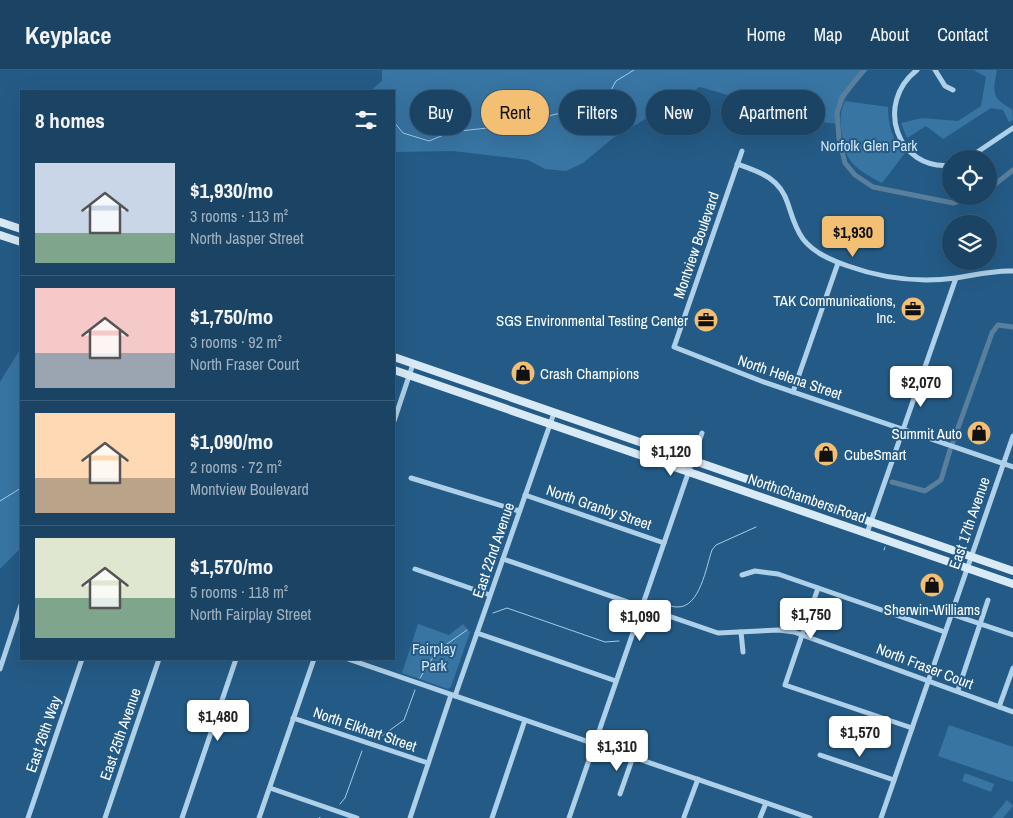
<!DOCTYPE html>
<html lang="en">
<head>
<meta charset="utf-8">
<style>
	body { margin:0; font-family:"Archivo Narrow",sans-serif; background:#244b6a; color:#f1f3f6; height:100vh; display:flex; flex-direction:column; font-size:19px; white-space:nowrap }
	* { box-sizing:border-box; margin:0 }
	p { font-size:16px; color:#a0b0bf }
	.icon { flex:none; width:28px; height:28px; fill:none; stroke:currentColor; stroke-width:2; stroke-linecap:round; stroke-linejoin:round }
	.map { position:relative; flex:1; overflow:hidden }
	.sheet { position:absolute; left:20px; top:20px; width:375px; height:570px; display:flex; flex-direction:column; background:#1b4464; border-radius:0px; box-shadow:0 5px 20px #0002,0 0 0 1px #395c78 }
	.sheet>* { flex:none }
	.guide { position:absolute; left:410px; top:20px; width:475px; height:45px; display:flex; gap:10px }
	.controls { position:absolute; left:942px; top:80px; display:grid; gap:10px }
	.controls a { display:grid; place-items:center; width:55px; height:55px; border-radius:50%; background:#1b4464; box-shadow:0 5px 20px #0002,0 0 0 1px #395c78; font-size:25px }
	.price { position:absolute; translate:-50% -42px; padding:0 11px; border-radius:5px; background:#fff; color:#222; font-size:16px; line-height:32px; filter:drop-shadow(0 1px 2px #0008) }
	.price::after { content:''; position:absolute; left:50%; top:30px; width:15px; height:11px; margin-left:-8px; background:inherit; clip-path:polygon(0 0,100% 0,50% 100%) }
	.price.current { background:#f3bf73; color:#111 }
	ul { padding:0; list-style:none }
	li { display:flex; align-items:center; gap:15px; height:125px; padding:0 15px }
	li+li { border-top:1px solid #395c78 }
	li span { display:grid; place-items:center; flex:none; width:140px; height:100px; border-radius:0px; color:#555 }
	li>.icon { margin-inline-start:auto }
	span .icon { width:60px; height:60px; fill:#fffc; stroke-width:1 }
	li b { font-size:21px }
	h2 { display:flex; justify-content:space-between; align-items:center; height:60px; padding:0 15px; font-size:21px }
	.chip { padding:0 18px; border-radius:22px; background:#1b4464; box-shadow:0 5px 20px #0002,0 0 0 1px #395c78; font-size:18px; line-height:45px }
	.chip.current { background:#f3bf73; color:#111 }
	header { display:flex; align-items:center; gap:30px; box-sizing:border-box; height:70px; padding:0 25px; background:#1b4464; border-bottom:1px solid #395c78 }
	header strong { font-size:24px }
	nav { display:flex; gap:28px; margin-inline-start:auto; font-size:18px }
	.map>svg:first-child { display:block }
	.green { fill:#3875a3 }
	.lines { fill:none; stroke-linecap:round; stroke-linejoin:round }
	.stream { stroke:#a3ccea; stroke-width:1 }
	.canal { stroke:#597f9d; stroke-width:5 }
	.minor { stroke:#afd0e9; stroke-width:5 }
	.secondary { stroke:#d9eaf7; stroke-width:8 }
	.labels { text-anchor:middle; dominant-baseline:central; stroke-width:4; stroke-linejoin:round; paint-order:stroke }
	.park-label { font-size:15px; fill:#d3e7f7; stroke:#245b86 }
	.street-label { font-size:15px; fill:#fff; stroke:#245b86 }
	.poi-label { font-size:15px; fill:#fff; stroke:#245b86; text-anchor:end }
</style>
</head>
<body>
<header>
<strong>Keyplace</strong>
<nav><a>Home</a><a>Map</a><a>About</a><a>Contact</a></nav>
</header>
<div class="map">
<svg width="1013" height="748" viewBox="0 0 1013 748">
	<rect width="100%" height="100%" fill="#245b86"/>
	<!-- green -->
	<g class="green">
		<path d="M382,0H868C854,13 837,35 839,54L819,52L700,17L613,68L583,93L566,101L545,99L528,90L453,81L396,82L394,88V21H370L382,11Z"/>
		<path d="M974,0H997C993,22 991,28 1012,39L1013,50L1009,52L1003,40L991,38L943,69L926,56L907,68L901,53L922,48L958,51L981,36L986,7Z"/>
		<path d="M845,31L888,37C888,55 892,70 905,83L882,113C857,99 846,95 842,65C840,51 839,44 845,31Z"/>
		<path d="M21,278V478L0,499V312Z"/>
		<path d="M418,554L449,565L463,554L470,562L451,617L448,619L402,603Z"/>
		<path d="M949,655L1013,677V712L938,686Z"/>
		<path d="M965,703L994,714L991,722L962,711Z"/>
		<path d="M1007,730L1013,736L1003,748H992Z"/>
	</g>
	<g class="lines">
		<!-- stream -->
		<g class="stream">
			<path d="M394,52L403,63L429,71L451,62L505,56L521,58L552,45L577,40L585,32L611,20L616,11L634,0"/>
			<path d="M0,431L21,418"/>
			<path d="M884,480L885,477"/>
			<path d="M653,532C662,531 669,537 677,537C700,538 706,497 712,480L716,475L756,457"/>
			<path d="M493,543L507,538L605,572L619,571"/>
			<path d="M420,608L437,581L467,560"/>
			<path d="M379,668L404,650L415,620"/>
			<path d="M340,734L345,728L362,681"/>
			<path d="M319,748L320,747"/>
		</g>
		<!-- canal -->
		<g class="canal">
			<path d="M864,0L842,27L837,43L839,69L845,93L855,105L873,117L953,133L976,126"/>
			<path d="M989,119L1013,100"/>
			<path d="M953,372L992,263L998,255L1013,257"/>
			<path d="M892,412L925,421L941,410L950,380"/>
		</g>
		<!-- minor -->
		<g class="minor">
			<path d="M917,0C874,33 897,101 951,95"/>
			<path d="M935,0L945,16L953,20"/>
			<path d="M742,81L674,277L761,311L1013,397"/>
			<path d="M967,89L1013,58"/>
			<path d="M737,94C760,102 780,108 788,134C792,146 795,158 803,169C814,183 831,190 848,196C884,209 918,213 956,208C975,205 994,200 1013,201"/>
			<path d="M793,322L838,193"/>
			<path d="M394,351L413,294"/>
			<path d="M411,408L519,441"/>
			<path d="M525,425L664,473"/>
			<path d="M867,463L956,208"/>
			<path d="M503,489L718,563L779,560L794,562L1013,642"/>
			<path d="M415,499L490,525"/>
			<path d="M742,505L755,501L778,504L945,562"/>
			<path d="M818,518L785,615L912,658"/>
			<path d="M951,544L1013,565"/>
			<path d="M741,562L743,582"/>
			<path d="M477,563L616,611"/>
			<path d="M348,589L810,748"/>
			<path d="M0,599L21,535"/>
			<path d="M958,620L988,530"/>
			<path d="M455,626L554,343"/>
			<path d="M999,637L1013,598"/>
			<path d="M293,648L428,693"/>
			<path d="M820,685L894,710"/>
			<path d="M270,718L357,748"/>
			<path d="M620,724L633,687"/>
			<path d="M684,747L698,709"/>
			<path d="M28,748L82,589"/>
			<path d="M105,748L159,589"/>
			<path d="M182,748L236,589"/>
			<path d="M259,748L314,589"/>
			<path d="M410,748L451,625"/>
			<path d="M492,748L525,650"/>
			<path d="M569,748L702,363"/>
			<path d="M760,748L766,733"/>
			<path d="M881,748L1013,366"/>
		</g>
		<!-- secondary -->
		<g class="secondary">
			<path d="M0,152L21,159"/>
			<path d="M0,165L21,172"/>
			<path d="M394,287L1013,501"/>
			<path d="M394,300L1013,514"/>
		</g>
	</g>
	<!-- icons -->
	<defs>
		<symbol id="office-disc" viewBox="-11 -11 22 22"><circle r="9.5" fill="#f3bf73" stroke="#245b86"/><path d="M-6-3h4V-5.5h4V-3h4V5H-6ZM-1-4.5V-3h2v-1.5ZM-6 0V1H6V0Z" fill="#111"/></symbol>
		<symbol id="shop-disc" viewBox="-11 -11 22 22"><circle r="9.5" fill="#f3bf73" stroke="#245b86"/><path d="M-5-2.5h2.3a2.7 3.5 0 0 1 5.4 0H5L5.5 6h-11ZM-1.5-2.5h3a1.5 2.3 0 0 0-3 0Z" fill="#111"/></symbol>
	</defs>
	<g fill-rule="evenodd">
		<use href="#office-disc" x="899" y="225" width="28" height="28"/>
		<use href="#office-disc" x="692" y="236" width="28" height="28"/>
		<use href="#shop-disc" x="509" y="289" width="28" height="28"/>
		<use href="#shop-disc" x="965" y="349" width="28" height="28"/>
		<use href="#shop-disc" x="812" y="370" width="28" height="28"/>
		<use href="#shop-disc" x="918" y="501" width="28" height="28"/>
	</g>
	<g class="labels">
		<!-- park labels -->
		<g class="park-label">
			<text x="869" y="75">Norfolk Glen Park</text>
			<text x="434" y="578">Fairplay<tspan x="434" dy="17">Park</tspan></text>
		</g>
		<!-- street labels -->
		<g class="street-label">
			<text transform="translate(696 175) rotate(-71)">Montview Boulevard</text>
			<text transform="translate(790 307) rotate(19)">North Helena Street</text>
			<text transform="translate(807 428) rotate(19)">North Chambers Road</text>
			<text transform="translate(599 437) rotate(19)">North Granby Street</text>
			<text transform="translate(969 453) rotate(-71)">East 17th Avenue</text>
			<text transform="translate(493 480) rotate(-71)">East 22nd Avenue</text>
			<text transform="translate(925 596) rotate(21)">North Fraser Court</text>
			<text transform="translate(365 659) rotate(19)">North Elkhart Street</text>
			<text transform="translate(43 664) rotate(-71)">East 26th Way</text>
			<text transform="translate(120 664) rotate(-71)">East 25th Avenue</text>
		</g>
		<!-- poi labels -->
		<g class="poi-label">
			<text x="896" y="230">TAK Communications,<tspan x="896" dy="17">Inc.</tspan></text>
			<text x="688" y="250">SGS Environmental Testing Center</text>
			<text x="540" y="303" text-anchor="start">Crash Champions</text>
			<text x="962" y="363">Summit Auto</text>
			<text x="844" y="384" text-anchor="start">CubeSmart</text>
			<text x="932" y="539" text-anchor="middle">Sherwin-Williams</text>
		</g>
	</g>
</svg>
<div class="controls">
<a><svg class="icon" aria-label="locate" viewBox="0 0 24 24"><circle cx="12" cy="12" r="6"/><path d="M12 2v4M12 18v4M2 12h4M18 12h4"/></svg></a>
<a><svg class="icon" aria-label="layers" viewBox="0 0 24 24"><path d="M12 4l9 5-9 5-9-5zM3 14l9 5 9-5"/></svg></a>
</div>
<b class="price current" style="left:853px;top:188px">$1,930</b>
<b class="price" style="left:921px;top:338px">$2,070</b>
<b class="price" style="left:671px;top:407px">$1,120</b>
<b class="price" style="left:811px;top:570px">$1,750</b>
<b class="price" style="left:640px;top:572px">$1,090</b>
<b class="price" style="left:218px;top:672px">$1,480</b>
<b class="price" style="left:860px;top:688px">$1,570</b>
<b class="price" style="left:617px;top:702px">$1,310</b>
<div class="guide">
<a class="chip">Buy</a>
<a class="chip current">Rent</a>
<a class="chip">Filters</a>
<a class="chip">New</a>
<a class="chip">Apartment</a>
</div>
<section class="sheet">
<h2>8 homes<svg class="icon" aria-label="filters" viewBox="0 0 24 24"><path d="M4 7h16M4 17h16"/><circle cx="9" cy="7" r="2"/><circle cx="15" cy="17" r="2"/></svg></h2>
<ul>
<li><span style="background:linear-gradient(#c9d6e8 70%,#7fa58c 0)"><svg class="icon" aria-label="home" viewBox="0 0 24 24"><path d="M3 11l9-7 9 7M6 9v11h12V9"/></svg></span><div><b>$1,930/mo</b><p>3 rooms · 113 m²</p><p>North Jasper Street</p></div></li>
<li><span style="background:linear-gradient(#f6c9c9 65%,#9aa5b1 0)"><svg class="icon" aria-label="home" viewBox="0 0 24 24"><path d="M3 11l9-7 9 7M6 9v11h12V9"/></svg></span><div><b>$1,750/mo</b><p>3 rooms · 92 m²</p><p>North Fraser Court</p></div></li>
<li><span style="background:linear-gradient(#ffd9b3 65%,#b9a48a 0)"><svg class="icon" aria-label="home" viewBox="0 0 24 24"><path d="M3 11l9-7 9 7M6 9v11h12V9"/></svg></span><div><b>$1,090/mo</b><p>2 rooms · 72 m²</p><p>Montview Boulevard</p></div></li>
<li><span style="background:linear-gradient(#dfe7d0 60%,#7fa58c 0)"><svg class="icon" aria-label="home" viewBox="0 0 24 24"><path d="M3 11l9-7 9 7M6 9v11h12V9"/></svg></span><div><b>$1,570/mo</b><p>5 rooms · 118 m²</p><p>North Fairplay Street</p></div></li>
</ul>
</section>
</div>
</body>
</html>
